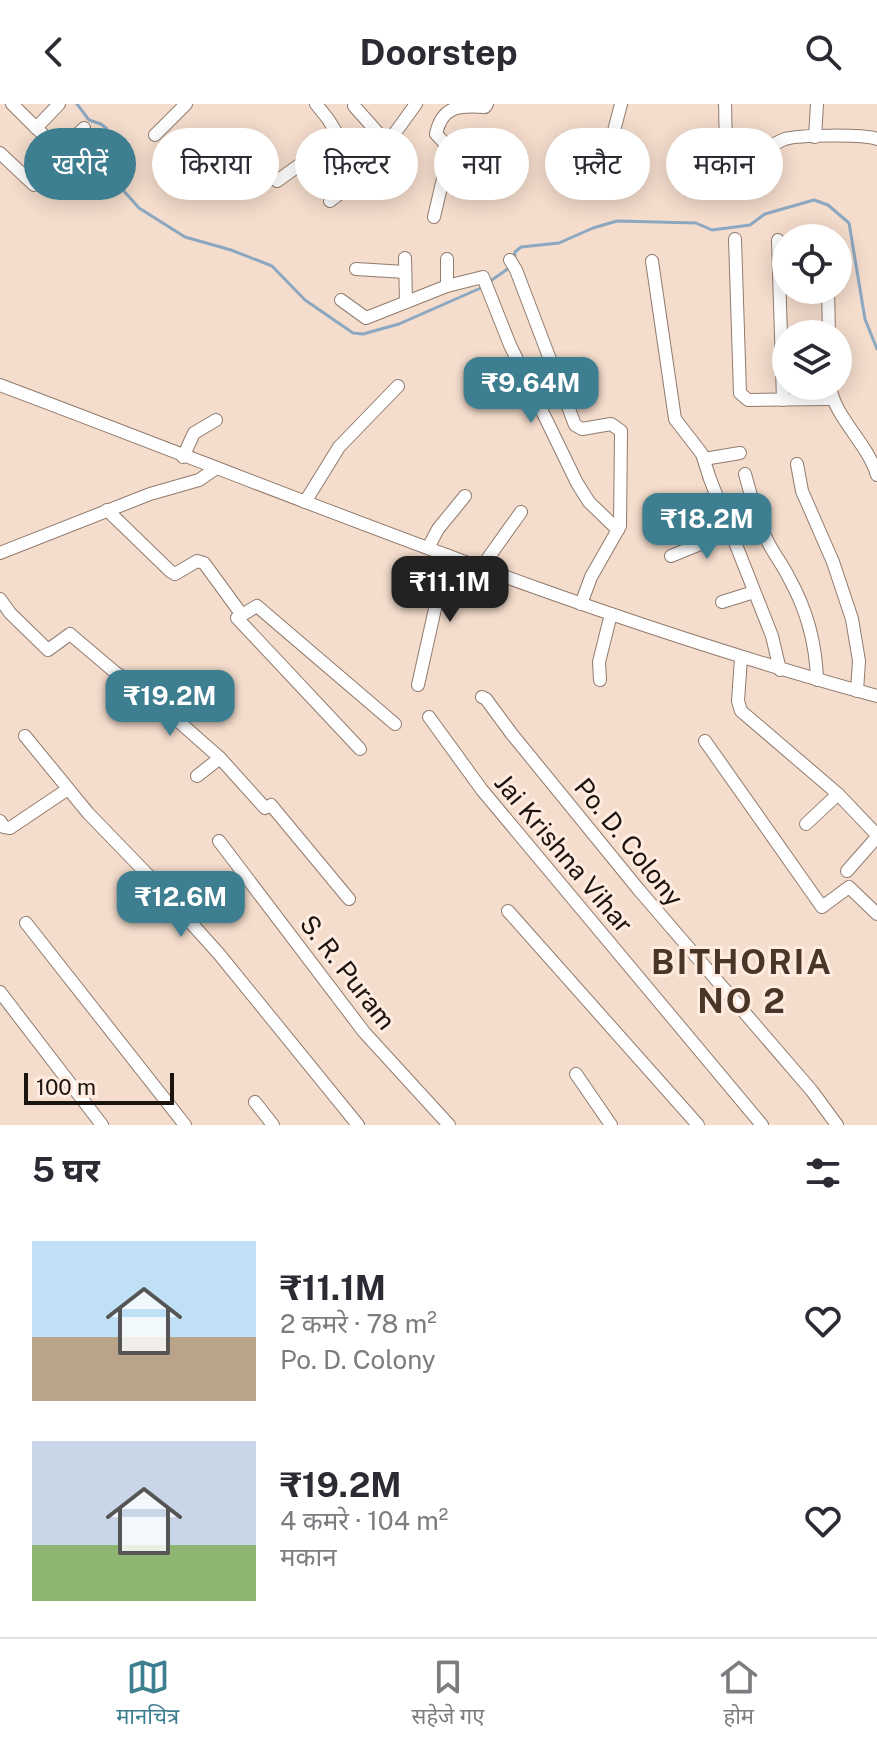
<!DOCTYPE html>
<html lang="hi">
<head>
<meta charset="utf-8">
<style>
	body { margin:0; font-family:"Public Sans","Noto Sans Devanagari",sans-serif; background:#f7f7f7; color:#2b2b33; height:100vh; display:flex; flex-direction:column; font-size:30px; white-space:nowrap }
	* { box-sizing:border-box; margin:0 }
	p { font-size:26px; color:#7c7c81 }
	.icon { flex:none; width:44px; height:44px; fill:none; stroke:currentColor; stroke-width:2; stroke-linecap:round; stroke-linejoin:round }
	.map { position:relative; height:1021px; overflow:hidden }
	.side { display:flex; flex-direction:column; background:#fff; flex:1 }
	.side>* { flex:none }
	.guide { position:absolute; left:24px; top:24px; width:830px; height:72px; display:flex; gap:16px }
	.controls { position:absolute; left:772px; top:120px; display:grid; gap:16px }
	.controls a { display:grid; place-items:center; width:80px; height:80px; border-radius:50%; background:#fff; box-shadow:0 4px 20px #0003; font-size:40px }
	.scale { position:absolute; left:24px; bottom:20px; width:150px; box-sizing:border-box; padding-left:8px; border:4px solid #1b130e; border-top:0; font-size:22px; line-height:28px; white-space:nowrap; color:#1b130e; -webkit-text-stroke:6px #ffebdf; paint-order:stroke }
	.price { position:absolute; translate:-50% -68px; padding:0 18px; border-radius:16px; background:#3d7e90; color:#fff; font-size:26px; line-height:52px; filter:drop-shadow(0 2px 4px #0008) }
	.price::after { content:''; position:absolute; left:50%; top:48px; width:24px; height:18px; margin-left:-12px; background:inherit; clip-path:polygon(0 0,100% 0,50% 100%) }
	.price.selected { background:#222; color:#fff }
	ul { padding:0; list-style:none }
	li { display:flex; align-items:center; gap:24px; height:200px; padding:0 32px }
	li span { display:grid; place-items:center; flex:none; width:224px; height:160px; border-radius:0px; color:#555 }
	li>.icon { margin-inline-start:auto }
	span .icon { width:96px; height:96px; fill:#fffc; stroke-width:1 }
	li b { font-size:34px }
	h2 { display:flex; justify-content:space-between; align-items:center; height:96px; padding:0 32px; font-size:34px }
	.chip { padding:0 28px; border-radius:36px; background:#fff; box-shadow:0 4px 20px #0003; font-size:28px; line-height:72px }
	.chip.selected { background:#3d7e90; color:#fff }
	header { display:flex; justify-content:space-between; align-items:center; height:104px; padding:0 32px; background:#fff; font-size:36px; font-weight:700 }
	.tabs { display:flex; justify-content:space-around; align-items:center; height:112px; border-top:2px solid #e1e1e2; background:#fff; font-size:22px; color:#7c7c81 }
	.tabs a { display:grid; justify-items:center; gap:4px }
	.tabs .selected { color:#3d7e90 }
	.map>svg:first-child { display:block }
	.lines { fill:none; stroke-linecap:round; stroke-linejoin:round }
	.stream { stroke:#8ca7c0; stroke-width:3 }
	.minor-casing { stroke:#917b6d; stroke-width:14 }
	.minor { stroke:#fff; stroke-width:12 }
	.labels { text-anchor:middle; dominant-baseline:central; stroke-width:6; stroke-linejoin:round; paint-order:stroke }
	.street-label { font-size:26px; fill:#1b130e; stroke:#ffebdf }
	.district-label { font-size:34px; font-weight:bold; letter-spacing:2px; fill:#493629; stroke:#ffebdf }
</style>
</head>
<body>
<header><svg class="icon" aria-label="back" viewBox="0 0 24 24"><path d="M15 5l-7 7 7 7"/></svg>Doorstep<svg class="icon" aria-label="search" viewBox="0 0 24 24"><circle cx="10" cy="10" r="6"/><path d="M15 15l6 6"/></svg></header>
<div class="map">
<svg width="877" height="1021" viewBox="0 0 877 1021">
	<rect width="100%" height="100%" fill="#f5ddcd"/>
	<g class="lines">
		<!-- stream -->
		<g class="stream">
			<path d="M77,0L89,16L101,20L106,24L122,75L123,86L139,104L185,133L231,146L272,162L305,196L353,229L363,230L399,220L483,183"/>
			<path d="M514,156L515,148L521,143L559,139L593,124L617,117L696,119L712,126L750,121L765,110L814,96L828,101L849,119L865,215L877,245"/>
			<path d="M489,178L509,164"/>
		</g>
		<defs>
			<g id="minor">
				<path d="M12,0L72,59"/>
				<path d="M316,0L328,15L357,62L362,64L392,33L416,0"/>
				<path d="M725,0C726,12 723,40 733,48C748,59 771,40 785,35C798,31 864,30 877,35"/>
				<path d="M354,2L387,39"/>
				<path d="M36,24L59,0"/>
				<path d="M155,31L186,0"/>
				<path d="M815,33L817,0"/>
				<path d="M609,46L621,0"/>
				<path d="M60,47L84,24"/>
				<path d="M0,49L34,81"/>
				<path d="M277,77L305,57L344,40"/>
				<path d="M330,97L354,79L362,64"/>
				<path d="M434,113L450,45L436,30C442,2 459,1 485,3L487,0"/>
				<path d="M827,131V134"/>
				<path d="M735,135L740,289L748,296L832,295"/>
				<path d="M778,136L783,296"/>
				<path d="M405,154L406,198"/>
				<path d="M447,155V182"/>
				<path d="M510,156L516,166L575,321L582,325L611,320L621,327L620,422L591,473L581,500"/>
				<path d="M652,157L675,315L702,350L710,375L772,532L780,566"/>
				<path d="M356,165L405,168"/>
				<path d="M828,186L829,230"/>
				<path d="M341,196L366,214L447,182L483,173L510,241L577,379L589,398L618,426"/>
				<path d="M0,281C291,390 577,511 877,592"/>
				<path d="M830,282C834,313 867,338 877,371"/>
				<path d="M183,353L194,329L216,316"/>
				<path d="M704,355L740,349"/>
				<path d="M797,360L802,387L833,458L852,515L859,557L857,587"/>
				<path d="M745,370C751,392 757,415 767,436C773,449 783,461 789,474C807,506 816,539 817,576"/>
				<path d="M305,398L339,343L398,282"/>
				<path d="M107,406L170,467L175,470L197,457L204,459L242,511L237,514L360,645"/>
				<path d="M428,444L438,425L465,392"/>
				<path d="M0,449L150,390L199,376L215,365"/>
				<path d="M671,452L730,428"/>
				<path d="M481,464L521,408"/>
				<path d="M0,495L10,509L48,546L70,530L116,569L143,586L220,654L265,704L271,701L349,795"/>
				<path d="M722,498L754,488"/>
				<path d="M242,511L257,502L395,620"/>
				<path d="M741,554L738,597L741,607L838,690L877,731"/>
				<path d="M600,576L599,558L611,510"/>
				<path d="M418,581L447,451"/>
				<path d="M482,593L486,595L511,629L639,786L812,987L837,1021"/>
				<path d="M429,613L482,686L762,1021"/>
				<path d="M25,632L88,709L148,771L219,850L358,1021"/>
				<path d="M705,637L822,803L849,783L877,810"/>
				<path d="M197,672L220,654"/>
				<path d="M0,717L4,723L10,724L68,685"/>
				<path d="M806,720L838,690"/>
				<path d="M219,737L364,928L449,1021"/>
				<path d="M847,767L877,733"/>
				<path d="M508,807L698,1021"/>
				<path d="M26,819L185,1021"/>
				<path d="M0,888L102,1021"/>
				<path d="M576,970L611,1021"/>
				<path d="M255,998L273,1021"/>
			</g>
		</defs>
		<!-- minor casing -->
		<use href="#minor" class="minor-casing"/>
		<!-- minor -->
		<use href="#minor" class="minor"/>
	</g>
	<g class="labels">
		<!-- street labels -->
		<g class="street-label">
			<text transform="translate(629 738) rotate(51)">Po. D. Colony</text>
			<text transform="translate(564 749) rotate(50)">Jai Krishna Vihar</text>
			<text transform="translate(348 868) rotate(52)">S. R. Puram</text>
		</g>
		<!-- district labels -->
		<g class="district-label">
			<text x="742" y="858">BITHORIA<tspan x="742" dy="39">NO 2</tspan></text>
		</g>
	</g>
</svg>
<div class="controls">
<a><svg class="icon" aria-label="locate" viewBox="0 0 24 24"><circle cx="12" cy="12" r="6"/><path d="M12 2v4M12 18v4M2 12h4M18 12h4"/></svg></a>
<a><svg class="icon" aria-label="layers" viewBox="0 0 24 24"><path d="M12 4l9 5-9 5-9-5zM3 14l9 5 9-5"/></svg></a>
</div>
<div class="scale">100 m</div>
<b class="price" style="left:531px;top:321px">₹9.64M</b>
<b class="price" style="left:707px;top:457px">₹18.2M</b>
<b class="price selected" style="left:450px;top:520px">₹11.1M</b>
<b class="price" style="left:170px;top:634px">₹19.2M</b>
<b class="price" style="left:181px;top:835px">₹12.6M</b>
<div class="guide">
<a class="chip selected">खरीदें</a>
<a class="chip">किराया</a>
<a class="chip">फ़िल्टर</a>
<a class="chip">नया</a>
<a class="chip">फ़्लैट</a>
<a class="chip">मकान</a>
</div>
</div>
<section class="side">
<h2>5 घर<svg class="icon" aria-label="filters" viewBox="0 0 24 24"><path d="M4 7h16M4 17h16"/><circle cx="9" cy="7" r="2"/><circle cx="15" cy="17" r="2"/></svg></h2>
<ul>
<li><span style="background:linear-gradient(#bfe0f5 60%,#b9a48a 0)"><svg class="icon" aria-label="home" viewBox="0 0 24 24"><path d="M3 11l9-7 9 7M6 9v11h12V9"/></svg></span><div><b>₹11.1M</b><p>2 कमरे · 78 m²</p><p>Po. D. Colony</p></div><svg class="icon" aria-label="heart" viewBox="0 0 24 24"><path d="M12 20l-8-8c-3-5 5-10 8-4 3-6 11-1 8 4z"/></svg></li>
<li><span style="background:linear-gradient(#c9d6e8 65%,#8fb573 0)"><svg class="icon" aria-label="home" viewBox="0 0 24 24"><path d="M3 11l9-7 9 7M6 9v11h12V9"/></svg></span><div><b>₹19.2M</b><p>4 कमरे · 104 m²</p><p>मकान</p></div><svg class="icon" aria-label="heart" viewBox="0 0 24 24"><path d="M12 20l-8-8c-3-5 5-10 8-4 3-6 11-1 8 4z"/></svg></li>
</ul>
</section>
<nav class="tabs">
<a class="selected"><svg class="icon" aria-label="map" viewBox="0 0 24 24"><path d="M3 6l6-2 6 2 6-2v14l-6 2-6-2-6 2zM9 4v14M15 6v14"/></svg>मानचित्र</a>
<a><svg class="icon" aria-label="saved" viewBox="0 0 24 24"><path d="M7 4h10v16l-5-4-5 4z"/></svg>सहेजे गए</a>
<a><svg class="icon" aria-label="home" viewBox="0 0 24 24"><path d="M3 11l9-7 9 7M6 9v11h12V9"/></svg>होम</a>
</nav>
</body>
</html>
